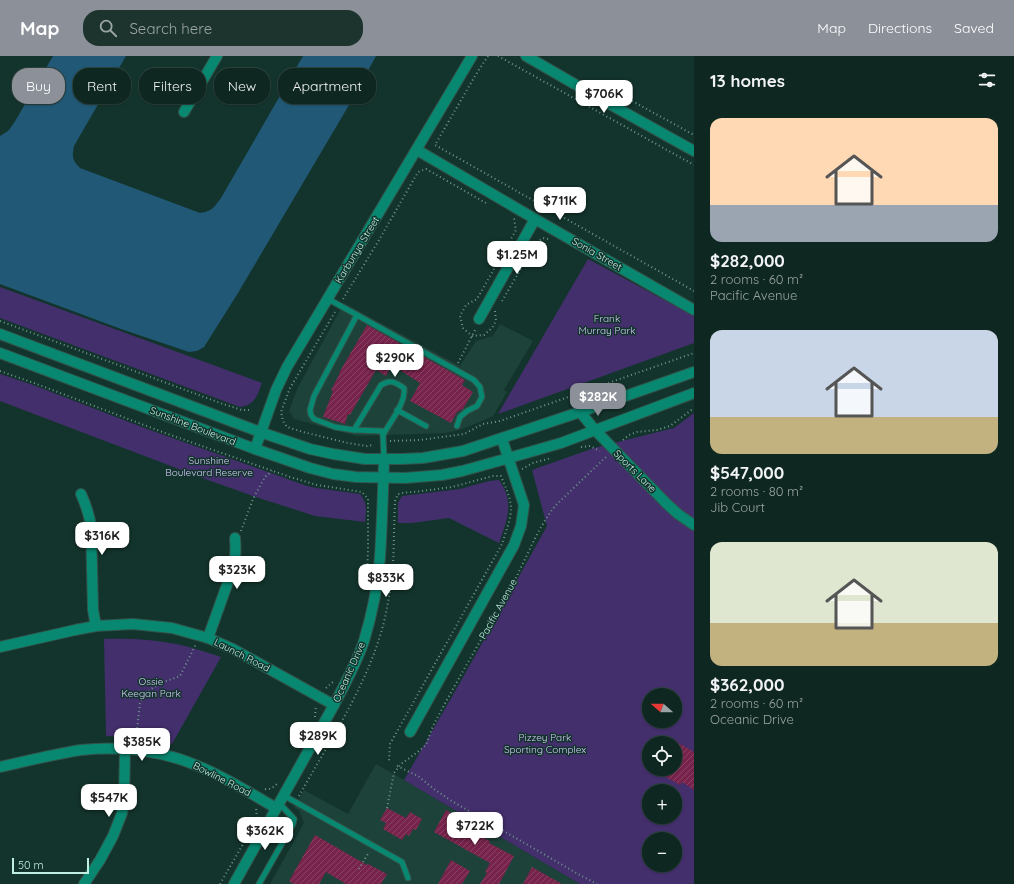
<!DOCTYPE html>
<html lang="en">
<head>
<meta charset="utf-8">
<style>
	body { margin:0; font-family:Quicksand,sans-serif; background:#1c332e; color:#f1f3f6; height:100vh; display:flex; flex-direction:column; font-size:15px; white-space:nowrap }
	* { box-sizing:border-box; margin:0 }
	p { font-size:13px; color:#9ba5a5 }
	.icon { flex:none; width:22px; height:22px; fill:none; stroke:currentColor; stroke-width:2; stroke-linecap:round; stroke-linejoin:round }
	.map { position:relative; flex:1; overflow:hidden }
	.details { display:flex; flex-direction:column; background:#0e2721; width:320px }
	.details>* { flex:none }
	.top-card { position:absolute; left:12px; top:12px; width:380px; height:36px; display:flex; gap:8px }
	.needle { width:26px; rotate:290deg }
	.fabs { position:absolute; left:642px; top:632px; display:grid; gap:8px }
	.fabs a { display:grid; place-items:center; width:40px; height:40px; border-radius:50%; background:#0e2721; box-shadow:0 1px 3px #0004,0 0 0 1px #2e443f; font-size:20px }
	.scale { position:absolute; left:12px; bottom:10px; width:77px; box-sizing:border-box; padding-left:4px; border:2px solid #c0efe2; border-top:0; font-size:11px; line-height:14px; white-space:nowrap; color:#c0efe2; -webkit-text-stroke:3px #13342c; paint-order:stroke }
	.price { position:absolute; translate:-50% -34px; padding:0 9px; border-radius:8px; background:#fff; color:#222; font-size:13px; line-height:26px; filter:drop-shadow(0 1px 2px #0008) }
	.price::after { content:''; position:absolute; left:50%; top:24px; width:12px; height:9px; margin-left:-6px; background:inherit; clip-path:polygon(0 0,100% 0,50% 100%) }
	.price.active { background:#8c9099; color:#fff }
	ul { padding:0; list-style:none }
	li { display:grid; align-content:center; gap:8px; height:212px; padding:0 16px }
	li span { display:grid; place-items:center; height:124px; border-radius:12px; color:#555 }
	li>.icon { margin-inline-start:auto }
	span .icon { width:72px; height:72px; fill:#fffc; stroke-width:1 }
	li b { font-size:17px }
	h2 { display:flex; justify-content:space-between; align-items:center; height:48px; padding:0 16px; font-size:17px }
	.tag { padding:0 14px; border-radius:16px; background:#0e2721; box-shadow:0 1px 3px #0004,0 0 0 1px #2e443f; font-size:14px; line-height:36px }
	.tag.active { background:#8c9099; color:#fff }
	header { display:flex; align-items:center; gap:24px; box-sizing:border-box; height:56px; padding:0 20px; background:#8c9099; color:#fff }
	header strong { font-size:19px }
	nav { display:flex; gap:22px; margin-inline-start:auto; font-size:14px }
	.search { width:280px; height:36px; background:#1c332e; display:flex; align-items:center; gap:10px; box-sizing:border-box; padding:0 14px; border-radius:16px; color:#9ba5a5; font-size:15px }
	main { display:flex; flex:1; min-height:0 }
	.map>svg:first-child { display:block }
	.built { fill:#1d4239 }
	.park { fill:#432f6c; fill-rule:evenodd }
	.water { fill:#215875 }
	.building { fill:url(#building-hatch) }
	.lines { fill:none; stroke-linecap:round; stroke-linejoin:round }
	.lane-casing { stroke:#32534a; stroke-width:7 }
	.street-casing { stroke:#32534a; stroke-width:12 }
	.secondary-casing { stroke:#32534a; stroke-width:12 }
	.path { stroke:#6d968b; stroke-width:2; stroke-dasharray:1 3; stroke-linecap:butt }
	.lane { stroke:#088871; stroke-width:5 }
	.street { stroke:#088871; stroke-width:10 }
	.secondary { stroke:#088871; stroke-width:10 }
	.labels { text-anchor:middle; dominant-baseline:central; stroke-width:3; stroke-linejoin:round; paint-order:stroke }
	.street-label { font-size:10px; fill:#c0efe2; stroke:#13342c }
	.park-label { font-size:10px; fill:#d5cbf7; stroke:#13342c }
</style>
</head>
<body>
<header>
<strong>Map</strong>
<div class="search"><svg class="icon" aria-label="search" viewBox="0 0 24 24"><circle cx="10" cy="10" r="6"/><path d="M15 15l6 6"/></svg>Search here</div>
<nav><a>Map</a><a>Directions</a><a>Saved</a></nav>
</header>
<main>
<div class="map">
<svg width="694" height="828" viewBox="0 0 694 828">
	<defs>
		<pattern id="building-hatch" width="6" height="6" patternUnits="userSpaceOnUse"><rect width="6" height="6" fill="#78234b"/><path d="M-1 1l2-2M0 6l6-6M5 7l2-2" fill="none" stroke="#894365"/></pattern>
	</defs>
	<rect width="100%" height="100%" fill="#13342c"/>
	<!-- built -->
	<g class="built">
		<path d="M344,247L460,310L476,285L493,280L500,268L533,285L504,334L507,336L493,360L463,373L446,377L357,380L294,363L289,355L297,333Z"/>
		<path d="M376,708L404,724L580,828H270L304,767L299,754L294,752L304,734L348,758Z"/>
	</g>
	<!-- park -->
	<g class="park">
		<path d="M588,203L694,260V287L498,358Z"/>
		<path d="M0,231L262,327C257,340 255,349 240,351L0,262Z"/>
		<path d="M0,318L33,329L147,373L307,430L316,432L360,438C368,448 366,454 365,466L315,460L259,442L205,423L0,345Z"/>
		<path d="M694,357V828H580L404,724L461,625L547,470L532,414L594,392L674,372ZM649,639H675V665H649ZM649,687H675V713H649ZM649,735H675V761H649ZM649,783H675V809H649Z"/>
		<path d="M499,424C515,446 507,464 499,487L449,462L412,467H398V447L402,440L460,433L489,425Z"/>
		<path d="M104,583C128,582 152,583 176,588C191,591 206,596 221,601L172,688C150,683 128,680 106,680Z"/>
	</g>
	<!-- water -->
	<path class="water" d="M53,0H126L74,90C72,101 72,104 80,112L200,157C213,155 214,151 221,142L303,0H376L349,49L238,237L204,291L197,295L189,296L121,273L0,228V80L8,75L14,67Z"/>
	<!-- building -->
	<g class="building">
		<path d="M367,269L465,324L462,329L473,336L463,353L457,356L451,367L410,345L420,327L392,309L386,320L376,314L350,359L348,358L345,368L323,361L333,335L331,334L340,317H339Z"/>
		<path d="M675,685L694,696V734L682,726L680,729L652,713H675Z"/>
		<path d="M387,752L406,762L410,756L422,763L416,774L413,773L409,780L406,778L402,784L383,773L386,767L380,764Z"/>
		<path d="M446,754L487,777L484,782L490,785L489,787L514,800L499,828H480L487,817L485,816L490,807L434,776Z"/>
		<path d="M315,779L367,809L368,808L387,818L381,828H346L326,816L319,828H294L289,825Z"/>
		<path d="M451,804L470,815L462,828H438Z"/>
		<path d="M532,811L562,828H523Z"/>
	</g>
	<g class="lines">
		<defs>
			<g id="lane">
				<path d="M328,243L357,259L314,340L310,354L311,359L314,363L335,371L354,374L382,375L383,379L384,403"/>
				<path d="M357,259L474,324L480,331L482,341L477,350L467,355L460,361L457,370"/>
				<path d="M397,354L426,370"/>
				<path d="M354,374L381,329C391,323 395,326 404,332C406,347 390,366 383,379"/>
				<path d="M283,739L402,806L408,822"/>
				<path d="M259,828L293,768L294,763L279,747"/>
			</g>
			<g id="street">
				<path d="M526,0L597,41L694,95"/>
				<path d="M184,56L217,0"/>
				<path d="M417,94L535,163L694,254"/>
				<path d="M479,263L535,163"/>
				<path d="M81,438C86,449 89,458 91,470L93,554L96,570"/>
				<path d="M208,582L233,512C236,501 236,492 235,482"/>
				<path d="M0,591L75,574L96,570L133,568L172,572L208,582L233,593L334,649"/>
				<path d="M410,676L514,489L521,470L524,449L502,383"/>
				<path d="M0,711C27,705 54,698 81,694C120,690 161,694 198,710C225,721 250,737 276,752"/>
				<path d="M84,828L100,804L113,780L122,757L124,744L125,693"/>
			</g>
			<g id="secondary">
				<path d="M0,278L260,376L310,393L333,398L365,403H402L423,402L463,395L580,356L694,316"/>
				<path d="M0,297L255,393L310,412L333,418L356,421L405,422L442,419L462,415L509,402L561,387L694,337"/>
				<path d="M580,356L595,374L667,448L678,458L694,469"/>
				<path d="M255,393L276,334L287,311L472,0"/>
				<path d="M234,828L334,649C345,628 356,608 364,585C372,558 378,529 380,501C382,469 383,436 384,403"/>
			</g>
		</defs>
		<!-- lane casing -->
		<use href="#lane" class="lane-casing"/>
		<!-- street casing -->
		<use href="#street" class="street-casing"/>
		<!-- secondary casing -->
		<use href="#secondary" class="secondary-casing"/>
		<!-- path -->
		<g class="path">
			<path d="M488,0L475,20L435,89L694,235"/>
			<path d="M498,0L694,109"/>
			<path d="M632,45L694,79"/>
			<path d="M343,243L379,184L418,116L426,113L486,147"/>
			<path d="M502,245L536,187L543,182L548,183"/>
			<path d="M495,255L496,265L492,272L484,279L472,280L463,272L460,260L466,249L477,243L516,174L514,163L513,162"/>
			<path d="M335,256L290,332L281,356L283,365L287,371L303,376L348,387L367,390L373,389"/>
			<path d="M0,265L223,348L242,354H249"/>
			<path d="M458,307L472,280L476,272"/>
			<path d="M0,315L34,327L165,377L290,421L317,429L362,436L368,443V494L367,521"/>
			<path d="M623,384L629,379L637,376L657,374L670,370L694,352"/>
			<path d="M390,385L420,384L464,378L483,368L500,365L694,297"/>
			<path d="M581,391L590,390L600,395"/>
			<path d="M522,413L533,407L551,402"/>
			<path d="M241,475L253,443L265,421L272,415"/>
			<path d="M326,632L334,625"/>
			<path d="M315,661L316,650"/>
			<path d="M136,684L140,646L151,633L164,626L180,620L196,588"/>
			<path d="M397,710L418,720L434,733L450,744L578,818L597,828"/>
			<path d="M265,733C270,734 276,730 278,726"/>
			<path d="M299,740C331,682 372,623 386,557C389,541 392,525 393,509C394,488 394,466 395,445L398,438L402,437L422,435L452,431L493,420H501C505,430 510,440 511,451C512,460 505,478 502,488L390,688L389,705"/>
			<path d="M387,752L394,717L401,708L415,698L426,689L433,670C458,622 486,576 512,529C527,502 537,472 556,449L607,400"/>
			<path d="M359,813L369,796"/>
			<path d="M220,828L257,764L256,751"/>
		</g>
		<!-- lane -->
		<use href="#lane" class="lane"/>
		<!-- street -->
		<use href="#street" class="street"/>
		<!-- secondary -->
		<use href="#secondary" class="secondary"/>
	</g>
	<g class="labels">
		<!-- street labels -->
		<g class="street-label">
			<text transform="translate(357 194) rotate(-59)">Karbunya Street</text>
			<text transform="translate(597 198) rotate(30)">Sonia Street</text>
			<text transform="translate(193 370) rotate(21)">Sunshine Boulevard</text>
			<text transform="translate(635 415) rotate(45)">Sports Lane</text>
			<text transform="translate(498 553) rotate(-61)">Pacific Avenue</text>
			<text transform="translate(242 599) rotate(27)">Launch Road</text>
			<text transform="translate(349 616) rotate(-66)">Oceanic Drive</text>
			<text transform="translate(222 723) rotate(27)">Bowline Road</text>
		</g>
		<!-- park labels -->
		<g class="park-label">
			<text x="607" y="262">Frank<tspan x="607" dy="12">Murray Park</tspan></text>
			<text x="209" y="404">Sunshine<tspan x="209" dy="12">Boulevard Reserve</tspan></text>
			<text x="151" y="625">Ossie<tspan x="151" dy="12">Keegan Park</tspan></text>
			<text x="545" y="681">Pizzey Park<tspan x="545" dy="12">Sporting Complex</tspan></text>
		</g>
	</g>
</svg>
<div class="fabs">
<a><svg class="needle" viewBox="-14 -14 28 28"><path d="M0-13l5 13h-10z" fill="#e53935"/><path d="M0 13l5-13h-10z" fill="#9ba5a5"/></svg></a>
<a><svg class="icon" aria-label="locate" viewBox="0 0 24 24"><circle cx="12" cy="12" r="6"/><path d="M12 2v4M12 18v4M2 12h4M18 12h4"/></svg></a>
<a>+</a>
<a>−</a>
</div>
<div class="scale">50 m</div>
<b class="price" style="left:604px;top:58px">$706K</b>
<b class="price" style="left:560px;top:165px">$711K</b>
<b class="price" style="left:517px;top:219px">$1.25M</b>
<b class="price" style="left:395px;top:322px">$290K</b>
<b class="price active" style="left:598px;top:361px">$282K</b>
<b class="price" style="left:102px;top:500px">$316K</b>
<b class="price" style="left:237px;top:534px">$323K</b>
<b class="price" style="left:386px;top:542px">$833K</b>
<b class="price" style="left:318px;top:700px">$289K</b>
<b class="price" style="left:142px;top:706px">$385K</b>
<b class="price" style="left:109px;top:762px">$547K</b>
<b class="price" style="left:475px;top:790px">$722K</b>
<b class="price" style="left:265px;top:795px">$362K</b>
<div class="top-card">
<a class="tag active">Buy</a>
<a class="tag">Rent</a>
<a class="tag">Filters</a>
<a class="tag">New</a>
<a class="tag">Apartment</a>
</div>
</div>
<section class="details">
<h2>13 homes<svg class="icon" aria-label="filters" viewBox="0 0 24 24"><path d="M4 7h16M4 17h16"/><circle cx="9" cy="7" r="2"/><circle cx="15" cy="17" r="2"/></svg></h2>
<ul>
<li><span style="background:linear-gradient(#ffd9b3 70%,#9aa5b1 0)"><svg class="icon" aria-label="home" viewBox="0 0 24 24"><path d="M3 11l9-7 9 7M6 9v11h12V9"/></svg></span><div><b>$282,000</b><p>2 rooms · 60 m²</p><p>Pacific Avenue</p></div></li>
<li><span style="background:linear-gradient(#c9d6e8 70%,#c2b280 0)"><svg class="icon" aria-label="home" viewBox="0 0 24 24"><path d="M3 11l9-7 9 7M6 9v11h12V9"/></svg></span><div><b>$547,000</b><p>2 rooms · 80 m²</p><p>Jib Court</p></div></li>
<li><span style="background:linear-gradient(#dfe7d0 65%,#c2b280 0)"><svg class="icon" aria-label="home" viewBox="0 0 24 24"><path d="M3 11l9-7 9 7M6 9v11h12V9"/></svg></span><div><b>$362,000</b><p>2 rooms · 60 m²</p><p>Oceanic Drive</p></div></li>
</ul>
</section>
</main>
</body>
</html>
